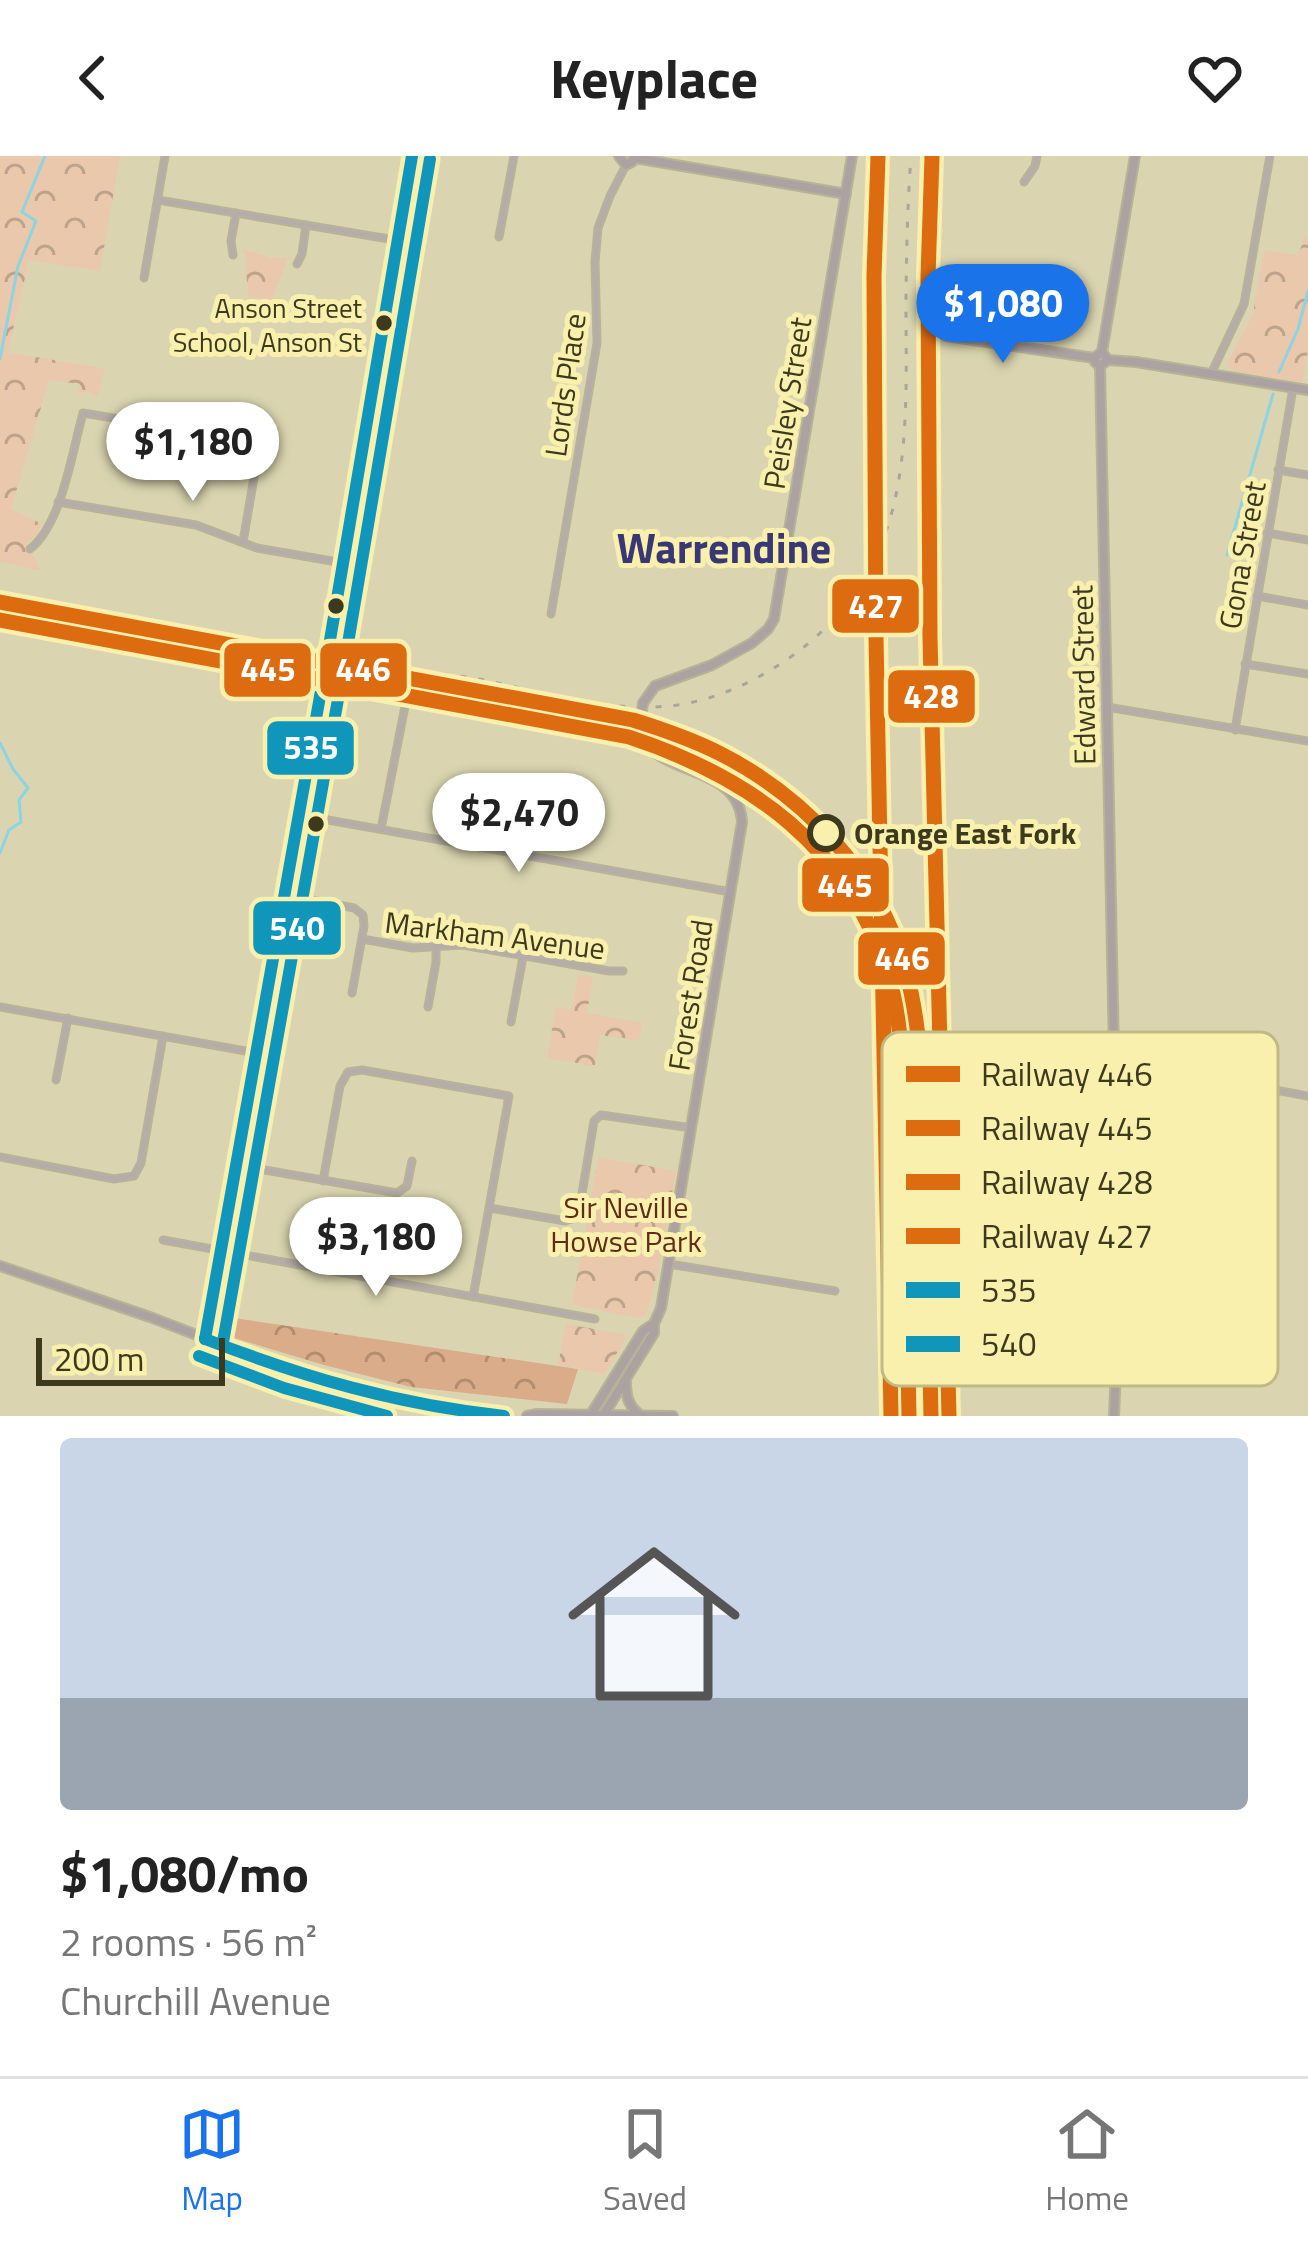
<!DOCTYPE html>
<html lang="en">
<head>
<meta charset="utf-8">
<style>
	body { margin:0; font-family:"Titillium Web",sans-serif; background:#f6f6f6; color:#222; height:100vh; display:flex; flex-direction:column; font-size:45px; white-space:nowrap }
	* { box-sizing:border-box; margin:0 }
	p { font-size:39px; color:#767676 }
	.icon { flex:none; width:66px; height:66px; fill:none; stroke:currentColor; stroke-width:2; stroke-linecap:round; stroke-linejoin:round }
	.map { position:relative; height:1260px; overflow:hidden }
	.panel { display:flex; flex-direction:column; background:#fff; flex:1 }
	.panel>* { flex:none }
	.scale { position:absolute; left:36px; bottom:30px; width:189px; box-sizing:border-box; padding-left:12px; border:6px solid #3c391d; border-top:0; font-size:33px; line-height:42px; white-space:nowrap; color:#3c391d; -webkit-text-stroke:9px #f8f0ac; paint-order:stroke }
	.price { position:absolute; translate:-50% -102px; padding:0 27px; border-radius:42px; background:#fff; color:#222; font-size:39px; line-height:78px; filter:drop-shadow(0 3px 6px #0008) }
	.price::after { content:''; position:absolute; left:50%; top:72px; width:36px; height:27px; margin-left:-18px; background:inherit; clip-path:polygon(0 0,100% 0,50% 100%) }
	.price.active { background:#1a73e8; color:#fff }
	ul { padding:0; list-style:none }
	li { display:grid; align-content:center; gap:24px; height:636px; padding:0 60px }
	li+li { border-top:3px solid #e0e0e0 }
	li span { display:grid; place-items:center; height:372px; border-radius:12px; color:#555 }
	li>.icon { margin-inline-start:auto }
	span .icon { width:216px; height:216px; fill:#fffc; stroke-width:1 }
	li b { font-size:51px }
	header { display:flex; justify-content:space-between; align-items:center; height:156px; padding:0 60px; background:#fff; font-size:54px; font-weight:700 }
	.tab-bar { display:flex; justify-content:space-around; align-items:center; height:168px; border-top:3px solid #e0e0e0; background:#fff; font-size:33px; color:#767676 }
	.tab-bar a { display:grid; justify-items:center; gap:6px }
	.tab-bar .active { color:#1a73e8 }
	.map>svg:first-child { display:block }
	.forest { fill:url(#forest-crowns) }
	.park { fill:url(#park-crowns) }
	.lines { fill:none; stroke-linecap:round; stroke-linejoin:round }
	.stream { stroke:#8cd4e2; stroke-width:3 }
	.street-casing { stroke:#b7b396; stroke-width:9 }
	.secondary-casing { stroke:#b7b396; stroke-width:12 }
	.street { stroke:#b5acab; stroke-width:4.5 }
	.secondary { stroke:#ada2a2; stroke-width:8 }
	.rail { stroke:#aaa59c; stroke-width:3; stroke-dasharray:6 12; stroke-linecap:butt }
	.secondary-bridge-casing { stroke:#b7b396; stroke-width:12; stroke-linecap:butt }
	.secondary-bridge { stroke:#ada2a2; stroke-width:8 }
	.bus-1-casing { stroke:#f8f0ac; stroke-width:21 }
	.bus-2-casing { stroke:#f8f0ac; stroke-width:21 }
	.bus-1 { stroke:#0f96ba; stroke-width:12 }
	.bus-2 { stroke:#0f96ba; stroke-width:12 }
	.rail-1-casing { stroke:#f8f0ac; stroke-width:24 }
	.rail-2-casing { stroke:#f8f0ac; stroke-width:24 }
	.rail-3-casing { stroke:#f8f0ac; stroke-width:24 }
	.rail-4-casing { stroke:#f8f0ac; stroke-width:24 }
	.rail-1 { stroke:#dd6b10; stroke-width:15 }
	.rail-2 { stroke:#dd6b10; stroke-width:15 }
	.rail-3 { stroke:#dd6b10; stroke-width:15 }
	.rail-4 { stroke:#dd6b10; stroke-width:15 }
	.bus-dot { fill:#3c391d; stroke:#f8f0ac; stroke-width:4.5 }
	.stop-dot { fill:#f8f0ac; stroke:#3c391d; stroke-width:6 }
	.labels { text-anchor:middle; dominant-baseline:central; stroke-width:10; stroke-linejoin:round; paint-order:stroke }
	.bus-label { font-size:27px; fill:#3c391d; stroke:#f8f0ac; text-anchor:end }
	.street-label { font-size:30px; fill:#3c391d; stroke:#f8f0ac }
	.stop-label { font-size:30px; font-weight:bold; fill:#3c391d; stroke:#f8f0ac; text-anchor:start }
	.park-label { font-size:30px; fill:#602c15; stroke:#f8f0ac }
	.district-label { font-size:42px; font-weight:bold; fill:#3a3874; stroke:#f8f0ac }
	.key { fill:#f8f0ac; stroke:#c0b981; stroke-width:3 }
	.key-label { font-size:33px; fill:#3c391d }
	.line-badge { stroke:#f8f0ac; stroke-width:4.5 }
	.badge-label { font-size:33px; text-anchor:middle; font-weight:bold; fill:#fff }
</style>
</head>
<body>
<header><svg class="icon" aria-label="back" viewBox="0 0 24 24"><path d="M15 5l-7 7 7 7"/></svg>Keyplace<svg class="icon" aria-label="heart" viewBox="0 0 24 24"><path d="M12 20l-8-8c-3-5 5-10 8-4 3-6 11-1 8 4z"/></svg></header>
<div class="map">
<svg width="1308" height="1260" viewBox="0 0 1308 1260">
	<defs>
		<pattern id="forest-crowns" width="20" height="18" patternUnits="userSpaceOnUse" patternTransform="scale(3)"><rect width="20" height="18" fill="#dbac8a"/><path d="M2 6a3 3 0 1 1 6 0M12 15a3 3 0 1 1 6 0" fill="none" stroke="#b38d70"/></pattern>
		<pattern id="park-crowns" width="20" height="18" patternUnits="userSpaceOnUse" patternTransform="scale(3)"><rect width="20" height="18" fill="#e9c8ac"/><path d="M2 6a3 3 0 1 1 6 0M12 15a3 3 0 1 1 6 0" fill="none" stroke="#bea38b"/></pattern>
	</defs>
	<rect width="100%" height="100%" fill="#dad5b0"/>
	<!-- forest -->
	<path class="forest" d="M221,1160L578,1213L567,1248L411,1231L324,1209L224,1179Z"/>
	<!-- park -->
	<g class="park">
		<path d="M0,0H120L100,115L29,104L8,196L105,213L97,241L88,235L78,238L80,228L49,224L11,353L42,368L35,381L27,387L40,414L0,406Z"/>
		<path d="M1305,80L1308,81V194L1302,227L1231,215L1227,207L1253,158L1264,94L1298,100Z"/>
		<path d="M242,93L272,102L292,101L287,104L272,144L248,140L245,97Z"/>
		<path d="M578,818L593,821L587,857L642,867L639,885L600,879L595,910L547,902L556,851L572,854Z"/>
		<path d="M598,1001L676,1015L657,1121L646,1158L640,1162L572,1149Z"/>
		<path d="M566,1168L628,1179L604,1218L558,1209Z"/>
	</g>
	<g class="lines">
		<!-- stream -->
		<g class="stream">
			<path d="M0,203L18,110L36,65L22,56L45,0"/>
			<path d="M1279,216L1298,173L1308,135"/>
			<path d="M1227,399L1273,238"/>
			<path d="M0,587L13,613L28,632L19,644L21,666L9,674L0,697"/>
			<path d="M1234,913L1235,925"/>
			<path d="M1146,1212L1153,1177L1214,1023L1233,935"/>
		</g>
		<defs>
			<g id="street">
				<path d="M1024,26L1035,10L1037,0"/>
				<path d="M158,44L395,84"/>
				<path d="M499,81L514,0"/>
				<path d="M233,99L231,85L236,57"/>
				<path d="M297,108L302,98L306,69"/>
				<path d="M144,122L165,0"/>
				<path d="M1211,218L1244,148L1270,0"/>
				<path d="M1278,314L1308,319"/>
				<path d="M58,346L196,369L257,392L343,407"/>
				<path d="M1267,377L1308,384"/>
				<path d="M30,393C62,368 72,296 83,257L260,286L243,386"/>
				<path d="M1257,440L1308,449"/>
				<path d="M551,458L597,187L595,106L598,72L610,40L626,9"/>
				<path d="M1245,508L1308,518"/>
				<path d="M1107,551L1308,585"/>
				<path d="M1235,574L1293,232"/>
				<path d="M300,659L731,736"/>
				<path d="M381,673L408,535"/>
				<path d="M285,739L354,752L363,759L364,770L352,837"/>
				<path d="M362,783L413,792L463,789L609,815H623"/>
				<path d="M0,851L257,897"/>
				<path d="M428,851L436,806V791"/>
				<path d="M511,866L523,801"/>
				<path d="M940,907L1107,904L1308,940"/>
				<path d="M56,924L68,862"/>
				<path d="M0,1001L114,1023L134,1020L141,1007L163,880"/>
				<path d="M236,1009L397,1037L407,1030L412,1005"/>
				<path d="M323,1025L340,930L348,916L362,914L509,940L473,1141"/>
				<path d="M490,1052L565,1065L572,1063L579,1056L594,965L601,959L692,972"/>
				<path d="M163,1084L595,1163"/>
				<path d="M669,1108L835,1135"/>
			</g>
			<g id="secondary">
				<path d="M619,0L626,9L632,6L635,0"/>
				<path d="M936,0L933,165L935,173L946,180L1094,202"/>
				<path d="M635,2L846,38"/>
				<path d="M1102,196L1135,0"/>
				<path d="M1108,204L1102,196L1094,202L1095,206L1100,210L1108,204L1136,206L1308,234"/>
				<path d="M1100,210L1119,1142L1114,1260"/>
				<path d="M643,547L655,530L712,509L752,487L768,473L774,463L852,0"/>
				<path d="M0,1110L150,1161L300,1219L371,1238L436,1251L504,1260"/>
				<path d="M205,1183L329,490L412,0"/>
				<path d="M626,1224C626,1238 627,1249 639,1258"/>
				<path d="M527,1260L537,1258L673,1260"/>
				<path d="M590,1260L643,1175L652,1169"/>
				<path d="M603,1260L654,1177V1168L661,1152L742,666C738,603 644,624 640,568"/>
			</g>
		</defs>
		<!-- street casing -->
		<use href="#street" class="street-casing"/>
		<!-- secondary casing -->
		<use href="#secondary" class="secondary-casing"/>
		<!-- street -->
		<use href="#street" class="street"/>
		<!-- secondary -->
		<use href="#secondary" class="secondary"/>
		<!-- rail -->
		<path class="rail" d="M335,508C383,513 432,515 479,523C535,534 593,552 649,551C699,551 744,532 785,505C910,419 907,299 906,163C906,109 907,55 911,0"/>
		<defs>
			<path id="secondary-bridge" d="M640,568L643,547"/>
		</defs>
		<!-- secondary-bridge casing -->
		<use href="#secondary-bridge" class="secondary-bridge-casing"/>
		<!-- secondary-bridge -->
		<use href="#secondary-bridge" class="secondary-bridge"/>
		<defs>
			<g id="bus-1">
				<path d="M205,1183L329,490L412,0"/>
				<path d="M205,1183C307,1222 395,1248 504,1260"/>
			</g>
			<g id="bus-2">
				<path d="M223,1186L347,493L430,3"/>
				<path d="M199,1200L284,1232L387,1260"/>
			</g>
		</defs>
		<!-- bus-1 casing -->
		<use href="#bus-1" class="bus-1-casing"/>
		<!-- bus-2 casing -->
		<use href="#bus-2" class="bus-2-casing"/>
		<!-- bus-1 -->
		<use href="#bus-1" class="bus-1"/>
		<!-- bus-2 -->
		<use href="#bus-2" class="bus-2"/>
		<defs>
			<path id="rail-1" d="M0,446L633,564C662,573 691,583 719,597C804,640 879,718 905,812C922,871 922,934 924,994C928,1083 929,1171 931,1260"/>
			<path id="rail-2" d="M0,464L629,581C750,621 850,691 888,819C900,857 902,898 903,937L909,1260"/>
			<path id="rail-3" d="M932,1L928,120L930,481L949,1260"/>
			<path id="rail-4" d="M878,0L874,120L876,481L891,1260"/>
		</defs>
		<!-- rail-1 casing -->
		<use href="#rail-1" class="rail-1-casing"/>
		<!-- rail-2 casing -->
		<use href="#rail-2" class="rail-2-casing"/>
		<!-- rail-3 casing -->
		<use href="#rail-3" class="rail-3-casing"/>
		<!-- rail-4 casing -->
		<use href="#rail-4" class="rail-4-casing"/>
		<!-- rail-1 -->
		<use href="#rail-1" class="rail-1"/>
		<!-- rail-2 -->
		<use href="#rail-2" class="rail-2"/>
		<!-- rail-3 -->
		<use href="#rail-3" class="rail-3"/>
		<!-- rail-4 -->
		<use href="#rail-4" class="rail-4"/>
	</g>
	<!-- markers -->
	<g class="bus-dot">
		<circle cx="384" cy="167" r="10"/>
		<circle cx="336" cy="450" r="10"/>
		<circle cx="316" cy="668" r="10"/>
	</g>
	<circle class="stop-dot" cx="826" cy="677" r="16"/>
	<g class="labels">
		<!-- bus labels -->
		<g class="bus-label">
			<text x="362" y="151">Anson Street<tspan x="362" dy="34">School, Anson St</tspan></text>
		</g>
		<!-- street labels -->
		<g class="street-label">
			<text transform="translate(565 229) rotate(-82)">Lords Place</text>
			<text transform="translate(787 247) rotate(-81)">Peisley Street</text>
			<text transform="translate(1242 399) rotate(-80)">Gona Street</text>
			<text transform="translate(1083 519) rotate(-91)">Edward Street</text>
			<text transform="translate(495 779) rotate(7)">Markham Avenue</text>
			<text transform="translate(690 839) rotate(-81)">Forest Road</text>
		</g>
		<!-- stop labels -->
		<g class="stop-label">
			<text x="854" y="677">Orange East Fork</text>
		</g>
		<!-- park labels -->
		<g class="park-label">
			<text x="626" y="1051">Sir Neville<tspan x="626" dy="34">Howse Park</tspan></text>
		</g>
		<!-- district labels -->
		<g class="district-label">
			<text x="724" y="391">Warrendine</text>
		</g>
	</g>
	<!-- legend -->
	<rect x="882" y="876" width="396" height="354" rx="18" class="key"/>
	<rect x="906" y="910" width="54" height="16" fill="#dd6b10"/>
	<rect x="906" y="964" width="54" height="16" fill="#dd6b10"/>
	<rect x="906" y="1018" width="54" height="16" fill="#dd6b10"/>
	<rect x="906" y="1072" width="54" height="16" fill="#dd6b10"/>
	<rect x="906" y="1126" width="54" height="16" fill="#0f96ba"/>
	<rect x="906" y="1180" width="54" height="16" fill="#0f96ba"/>
	<g class="key-label">
		<text x="981" y="930">Railway 446</text>
		<text x="981" y="984">Railway 445</text>
		<text x="981" y="1038">Railway 428</text>
		<text x="981" y="1092">Railway 427</text>
		<text x="981" y="1146">535</text>
		<text x="981" y="1200">540</text>
	</g>
	<g class="line-badge">
		<rect x="830" y="421" width="91" height="58" rx="12" fill="#dd6b10"/>
		<rect x="318" y="485" width="91" height="58" rx="12" fill="#dd6b10"/>
		<rect x="222" y="485" width="91" height="58" rx="12" fill="#dd6b10"/>
		<rect x="886" y="512" width="91" height="57" rx="12" fill="#dd6b10"/>
		<rect x="265" y="563" width="91" height="58" rx="12" fill="#0f96ba"/>
		<rect x="800" y="700" width="91" height="58" rx="12" fill="#dd6b10"/>
		<rect x="251" y="743" width="92" height="58" rx="12" fill="#0f96ba"/>
		<rect x="856" y="774" width="91" height="57" rx="12" fill="#dd6b10"/>
	</g>
	<g class="badge-label">
		<text x="876" y="462">427</text>
		<text x="363" y="525">446</text>
		<text x="268" y="525">445</text>
		<text x="931" y="552">428</text>
		<text x="311" y="603">535</text>
		<text x="845" y="741">445</text>
		<text x="297" y="784">540</text>
		<text x="902" y="814">446</text>
	</g>
</svg>
<div class="scale">200 m</div>
<b class="price active" style="left:1003px;top:210px">$1,080</b>
<b class="price" style="left:193px;top:348px">$1,180</b>
<b class="price" style="left:519px;top:719px">$2,470</b>
<b class="price" style="left:376px;top:1143px">$3,180</b>
</div>
<section class="panel">
<ul>
<li><span style="background:linear-gradient(#c9d6e8 70%,#9aa5b1 0)"><svg class="icon" aria-label="home" viewBox="0 0 24 24"><path d="M3 11l9-7 9 7M6 9v11h12V9"/></svg></span><div><b>$1,080/mo</b><p>2 rooms · 56 m²</p><p>Churchill Avenue</p></div></li>
</ul>
</section>
<nav class="tab-bar">
<a class="active"><svg class="icon" aria-label="map" viewBox="0 0 24 24"><path d="M3 6l6-2 6 2 6-2v14l-6 2-6-2-6 2zM9 4v14M15 6v14"/></svg>Map</a>
<a><svg class="icon" aria-label="saved" viewBox="0 0 24 24"><path d="M7 4h10v16l-5-4-5 4z"/></svg>Saved</a>
<a><svg class="icon" aria-label="home" viewBox="0 0 24 24"><path d="M3 11l9-7 9 7M6 9v11h12V9"/></svg>Home</a>
</nav>
</body>
</html>
